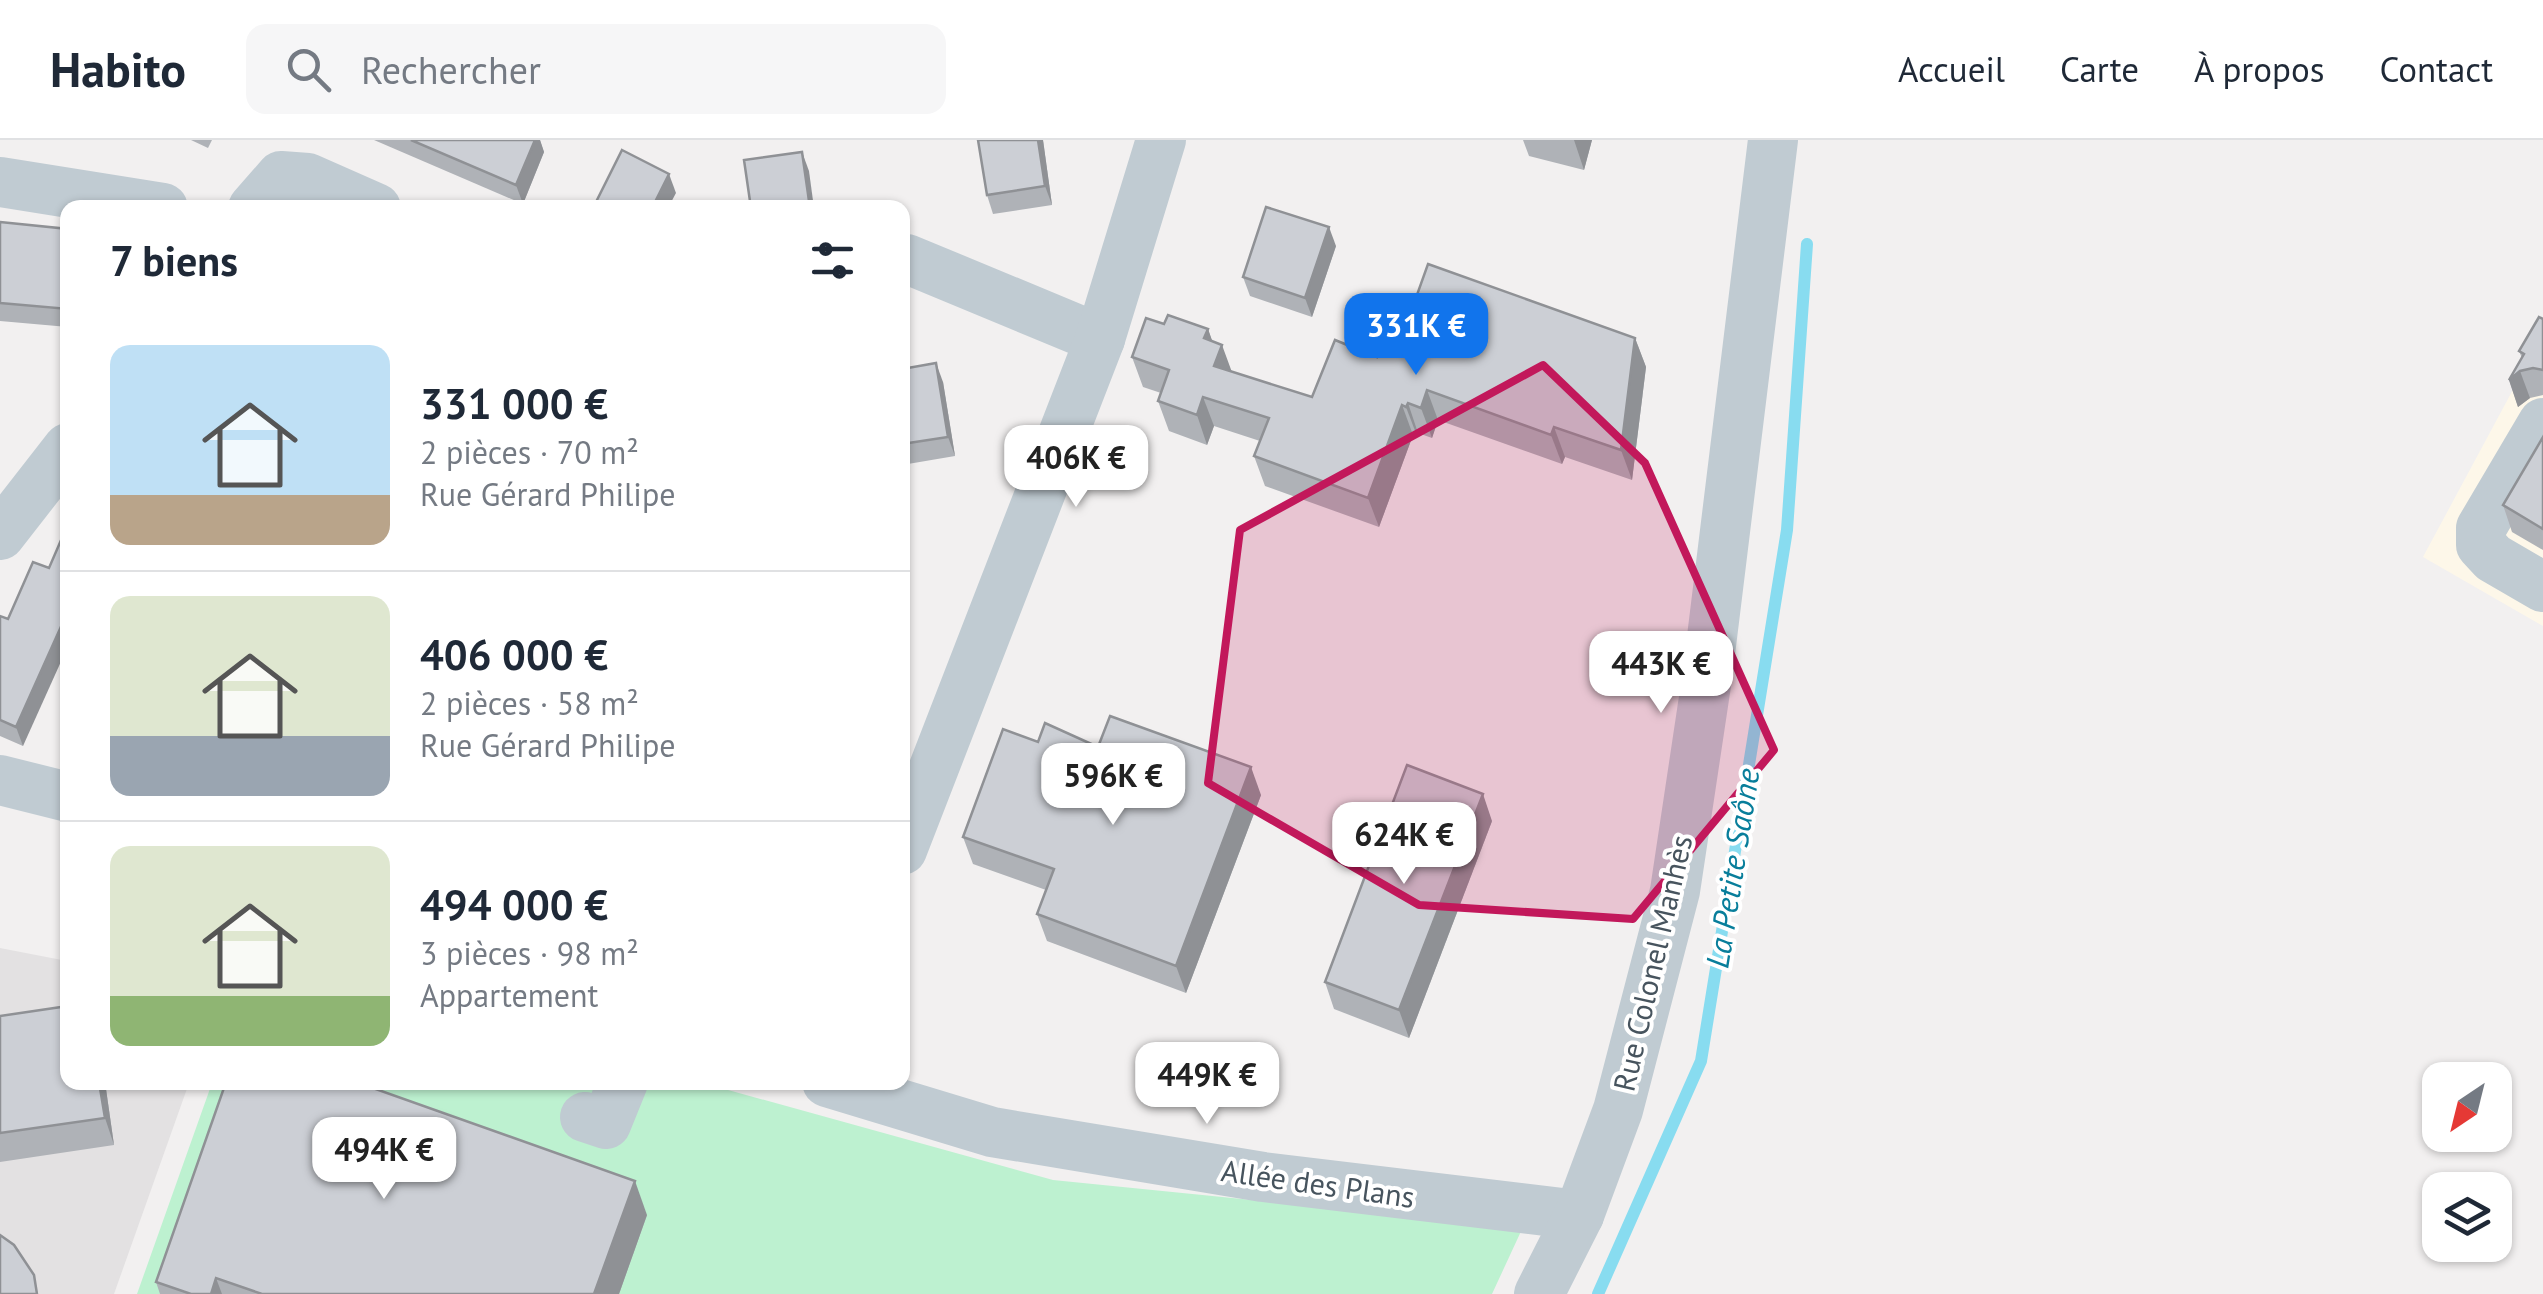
<!DOCTYPE html>
<html lang="fr">
<head>
<meta charset="utf-8">
<style>
	body { margin:0; font-family:"PT Sans",sans-serif; background:#f6f6f7; color:#1f2937; height:100vh; display:flex; flex-direction:column; font-size:38px; white-space:nowrap }
	* { box-sizing:border-box; margin:0 }
	p { font-size:32px; color:#747a83 }
	.icon { flex:none; width:55px; height:55px; fill:none; stroke:currentColor; stroke-width:2; stroke-linecap:round; stroke-linejoin:round }
	.map { position:relative; flex:1; overflow:hidden }
	.details { position:absolute; left:60px; top:60px; width:850px; height:890px; display:flex; flex-direction:column; background:#fff; border-radius:20px; box-shadow:0 2px 8px #0004 }
	.details>* { flex:none }
	.needle { width:65px; rotate:215deg }
	.controls { position:absolute; left:2422px; top:922px; display:grid; gap:20px }
	.controls a { display:grid; place-items:center; width:90px; height:90px; border-radius:20px; background:#fff; box-shadow:0 2px 8px #0004; font-size:50px }
	.price { position:absolute; translate:-50% -85px; padding:0 22px; border-radius:20px; background:#fff; color:#222; font-size:32px; line-height:65px; filter:drop-shadow(0 2px 5px #0008) }
	.price::after { content:''; position:absolute; left:50%; top:60px; width:30px; height:22px; margin-left:-15px; background:inherit; clip-path:polygon(0 0,100% 0,50% 100%) }
	.price.active { background:#1174ec; color:#fff }
	ul { padding:0; list-style:none }
	li { display:flex; align-items:center; gap:30px; height:250px; padding:0 50px }
	li+li { border-top:2px solid #e0e1e3 }
	li span { display:grid; place-items:center; flex:none; width:280px; height:200px; border-radius:20px; color:#555 }
	li>.icon { margin-inline-start:auto }
	span .icon { width:120px; height:120px; fill:#fffc; stroke-width:1 }
	li b { font-size:42px }
	h2 { display:flex; justify-content:space-between; align-items:center; height:120px; padding:0 50px; font-size:42px }
	header { display:flex; align-items:center; gap:60px; box-sizing:border-box; height:140px; padding:0 50px; background:#fff; border-bottom:2px solid #e0e1e3 }
	header strong { font-size:48px }
	nav { display:flex; gap:55px; margin-inline-start:auto; font-size:35px }
	.search { width:700px; height:90px; background:#f6f6f7; display:flex; align-items:center; gap:25px; box-sizing:border-box; padding:0 35px; border-radius:20px; color:#747a83; font-size:38px }
	.map>svg:first-child { display:block }
	.commercial { fill:#fdf7e9 }
	.education { fill:#e3e1e2 }
	.green { fill:#bdf1d0 }
	.lines { fill:none; stroke-linecap:round; stroke-linejoin:round }
	.stream { stroke:#88dcf0; stroke-width:12 }
	.minor { stroke:#c0cbd2; stroke-width:50 }
	.wall { fill:#afb2b7 }
	.shaded-wall { fill:#8f9195 }
	.building { fill:#cccfd5; stroke:#8f9195; stroke-width:2.5 }
	.marked { fill:#c2185b; fill-opacity:0.2; stroke:#c2185b; stroke-width:8; stroke-linejoin:round }
	.labels { text-anchor:middle; dominant-baseline:central; stroke-width:8; stroke-linejoin:round; paint-order:stroke }
	.street-label { font-size:30px; fill:#47545e; stroke:#fff }
	.water-label { font-size:32px; font-style:italic; fill:#087e9b; stroke:#fff }
</style>
</head>
<body>
<header>
<strong>Habito</strong>
<div class="search"><svg class="icon" aria-label="search" viewBox="0 0 24 24"><circle cx="10" cy="10" r="6"/><path d="M15 15l6 6"/></svg>Rechercher</div>
<nav><a>Accueil</a><a>Carte</a><a>À propos</a><a>Contact</a></nav>
</header>
<div class="map">
<svg width="2543" height="1154" viewBox="0 0 2543 1154">
	<rect width="100%" height="100%" fill="#f2f0f0"/>
	<!-- commercial -->
	<path class="commercial" d="M2543,194V486L2423,417Z"/>
	<!-- education -->
	<path class="education" d="M0,808L67,821L68,942L189,943L114,1154H0Z"/>
	<!-- green -->
	<path class="green" d="M212,943H703L1053,1040L1523,1087L1492,1154H137Z"/>
	<g class="lines">
		<!-- stream -->
		<path class="stream" d="M1598,1154L1701,921L1787,390L1807,104"/>
		<!-- minor -->
		<g class="minor">
			<path d="M0,42L163,68"/>
			<path d="M253,68L281,36L308,38L376,68"/>
			<path d="M907,119L1100,199"/>
			<path d="M2543,283L2481,388V405L2493,418L2543,447"/>
			<path d="M0,395L68,308"/>
			<path d="M0,640L68,657"/>
			<path d="M902,710L1100,199L1161,0"/>
			<path d="M827,942L992,992L1263,1037L1579,1075"/>
			<path d="M585,977L606,984L623,942"/>
			<path d="M1539,1154L1579,1075L1618,970L1675,751L1707,538L1773,0"/>
		</g>
	</g>
	<!-- wall -->
	<g class="wall">
		<path d="M191,0H212L208,8Z"/>
		<path d="M374,0H540L544,12L523,64Z"/>
		<path d="M978,0H1043L1052,65L993,74L987,55Z"/>
		<path d="M1523,0H1592L1584,30L1529,16Z"/>
		<path d="M0,82L68,89V187L0,181Z"/>
		<path d="M1336,106L1312,177L1250,156L1243,137Z"/>
		<path d="M2543,179V255L2530,258L2518,267L2509,240L2522,218L2519,211Z"/>
		<path d="M1164,184L1208,189L1212,201L1231,231L1312,257L1377,217L1402,197L1635,198L1646,227L1632,340L1565,317L1562,324L1438,280L1432,298L1418,293L1417,296L1413,295L1379,387L1265,346L1254,316L1260,301L1214,286L1207,305L1169,291L1158,261L1161,253L1143,247L1132,217Z"/>
		<path d="M902,229L943,242L955,316L902,325Z"/>
		<path d="M2543,297V410L2512,392L2503,365Z"/>
		<path d="M49,428L23,606L0,596V476L8,479Z"/>
		<path d="M902,471L907,505L902,506Z"/>
		<path d="M1038,602L1098,607L1261,655L1186,853L1047,801L1037,774L1046,750L973,724L963,697Z"/>
		<path d="M1492,681L1409,898L1334,869L1325,842Z"/>
		<path d="M0,876L68,942H105L114,1005L0,1022Z"/>
		<path d="M647,1075L619,1154H160L156,1142Z"/>
	</g>
	<!-- shaded-wall -->
	<g class="shaded-wall">
		<path d="M535,0H540L544,12L523,64L516,45Z"/>
		<path d="M1038,0H1043L1052,65L1045,46Z"/>
		<path d="M1574,0H1592L1584,30Z"/>
		<path d="M802,12L809,31L814,68H810Z"/>
		<path d="M669,34L676,53L668,68H652Z"/>
		<path d="M1329,87L1336,106L1312,177L1305,158Z"/>
		<path d="M1208,189L1218,217L1222,205L1233,235L1225,255L1204,198Z"/>
		<path d="M1635,198L1646,227L1632,340L1621,310Z"/>
		<path d="M936,223L943,242L955,316L948,297Z"/>
		<path d="M2520,231L2530,258L2518,267L2509,240Z"/>
		<path d="M1427,250L1438,280L1432,298L1421,268Z"/>
		<path d="M1203,257L1214,286L1207,305L1197,275Z"/>
		<path d="M1408,263L1418,293L1417,296L1406,267Z"/>
		<path d="M1402,265L1413,295L1379,387L1368,358Z"/>
		<path d="M1554,287L1565,317L1562,324L1551,295Z"/>
		<path d="M68,471V506L23,606L16,587Z"/>
		<path d="M902,471L907,505L902,492Z"/>
		<path d="M1251,627L1261,655L1186,853L1176,826Z"/>
		<path d="M1483,654L1492,681L1409,898L1399,870Z"/>
		<path d="M99,942H105L114,1005L105,978Z"/>
		<path d="M635,1041L647,1075L619,1154H594Z"/>
		<path d="M216,1138L222,1154H211Z"/>
	</g>
	<!-- building -->
	<g class="building">
		<path d="M411,0H535L516,45Z"/>
		<path d="M978,0H1038L1045,46L987,55Z"/>
		<path d="M622,10L669,34L652,68H593Z"/>
		<path d="M802,12L810,68H751L744,20Z"/>
		<path d="M1266,67L1329,87L1305,158L1243,137Z"/>
		<path d="M0,82L68,89V169L0,163Z"/>
		<path d="M1428,124L1635,198L1621,310L1554,287L1551,295L1427,250L1421,268L1408,263L1406,267L1402,265L1368,358L1254,316L1269,278L1203,257L1197,275L1158,261L1169,230L1132,217L1146,178L1164,184L1168,175L1208,189L1204,198L1222,205L1214,226L1312,257L1335,200L1377,217L1386,191L1402,197Z"/>
		<path d="M2539,177L2543,179V230L2533,228L2520,231L2509,240L2524,214L2519,211Z"/>
		<path d="M936,223L948,297L902,304V229Z"/>
		<path d="M2543,297V389L2503,365Z"/>
		<path d="M68,384V471L16,587L0,580V476L8,479L33,422L49,428Z"/>
		<path d="M1110,576L1251,627L1176,826L1037,774L1054,729L963,697L1003,589L1038,602L1045,583L1098,607Z"/>
		<path d="M1407,625L1483,654L1399,870L1325,842Z"/>
		<path d="M68,866V942H99L105,978L0,993V876Z"/>
		<path d="M226,942H356L635,1041L594,1154H262L216,1138L211,1154H191L156,1142Z"/>
		<path d="M0,1095L14,1105L34,1135L37,1154H0Z"/>
	</g>
	<!-- marked area -->
	<path class="marked" d="M1543,225L1645,323L1774,610L1633,779L1419,765L1208,643L1240,390Z"/>
	<g class="labels">
		<!-- street labels -->
		<g class="street-label">
			<text transform="translate(1652 823) rotate(-77)">Rue Colonel Manhès</text>
			<text transform="translate(1318 1043) rotate(8)">Allée des Plans</text>
		</g>
		<!-- water labels -->
		<g class="water-label">
			<text transform="translate(1732 728) rotate(-81)">La Petite Saône</text>
		</g>
	</g>
</svg>
<div class="controls">
<a><svg class="needle" viewBox="-14 -14 28 28"><path d="M0-13l5 13h-10z" fill="#e53935"/><path d="M0 13l5-13h-10z" fill="#747a83"/></svg></a>
<a><svg class="icon" aria-label="layers" viewBox="0 0 24 24"><path d="M12 4l9 5-9 5-9-5zM3 14l9 5 9-5"/></svg></a>
</div>
<b class="price active" style="left:1416px;top:238px">331K €</b>
<b class="price" style="left:1076px;top:370px">406K €</b>
<b class="price" style="left:1661px;top:576px">443K €</b>
<b class="price" style="left:1113px;top:688px">596K €</b>
<b class="price" style="left:1404px;top:747px">624K €</b>
<b class="price" style="left:1207px;top:987px">449K €</b>
<b class="price" style="left:384px;top:1062px">494K €</b>
<section class="details">
<h2>7 biens<svg class="icon" aria-label="filters" viewBox="0 0 24 24"><path d="M4 7h16M4 17h16"/><circle cx="9" cy="7" r="2"/><circle cx="15" cy="17" r="2"/></svg></h2>
<ul>
<li><span style="background:linear-gradient(#bfe0f5 75%,#b9a48a 0)"><svg class="icon" aria-label="home" viewBox="0 0 24 24"><path d="M3 11l9-7 9 7M6 9v11h12V9"/></svg></span><div><b>331 000 €</b><p>2 pièces · 70 m²</p><p>Rue Gérard Philipe</p></div></li>
<li><span style="background:linear-gradient(#dfe7d0 70%,#9aa5b1 0)"><svg class="icon" aria-label="home" viewBox="0 0 24 24"><path d="M3 11l9-7 9 7M6 9v11h12V9"/></svg></span><div><b>406 000 €</b><p>2 pièces · 58 m²</p><p>Rue Gérard Philipe</p></div></li>
<li><span style="background:linear-gradient(#dfe7d0 75%,#8fb573 0)"><svg class="icon" aria-label="home" viewBox="0 0 24 24"><path d="M3 11l9-7 9 7M6 9v11h12V9"/></svg></span><div><b>494 000 €</b><p>3 pièces · 98 m²</p><p>Appartement</p></div></li>
</ul>
</section>
</div>
</body>
</html>
